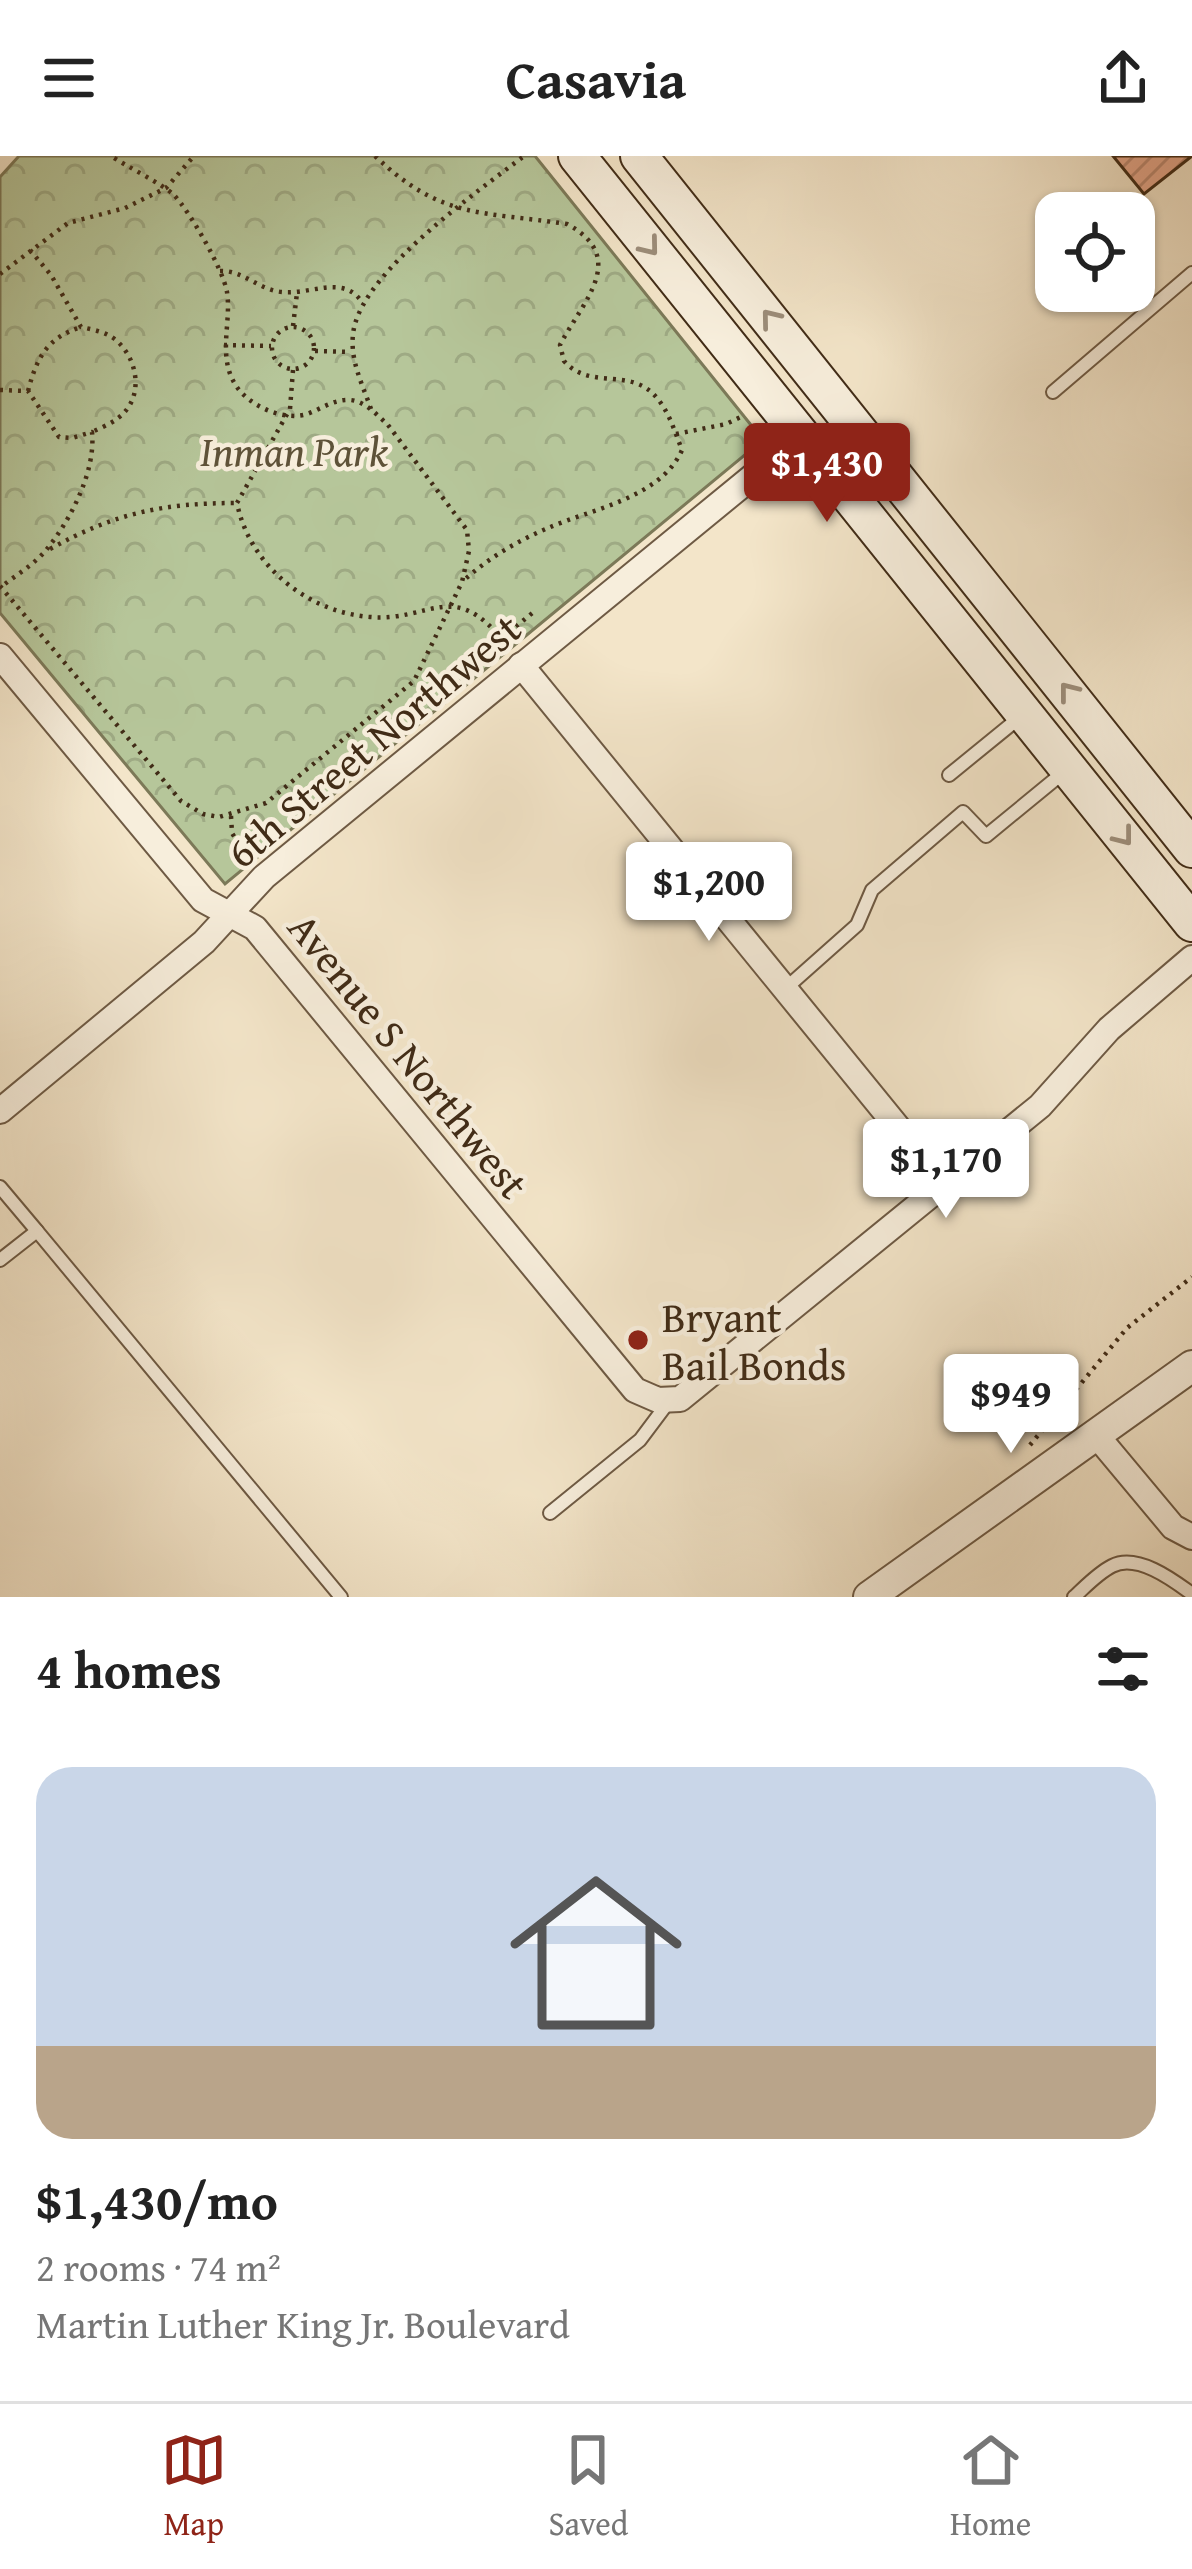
<!DOCTYPE html>
<html lang="en">
<head>
<meta charset="utf-8">
<style>
	body { margin:0; font-family:"Gentium Book Plus",serif; background:#f2f2f2; color:#222; height:100vh; display:flex; flex-direction:column; font-size:45px; white-space:nowrap }
	* { box-sizing:border-box; margin:0 }
	p { font-size:39px; color:#767676 }
	.icon { flex:none; width:66px; height:66px; fill:none; stroke:currentColor; stroke-width:2; stroke-linecap:round; stroke-linejoin:round }
	.map { position:relative; height:1441px; overflow:hidden }
	.drawer { display:flex; flex-direction:column; background:#fff; flex:1 }
	.drawer>* { flex:none }
	.tools { position:absolute; left:1035px; top:36px; display:grid; gap:24px }
	.tools a { display:grid; place-items:center; width:120px; height:120px; border-radius:24px; background:#fff; box-shadow:0 3px 9px #0004; font-size:60px }
	.price { position:absolute; translate:-50% -102px; padding:0 27px; border-radius:12px; background:#fff; color:#222; font-size:39px; line-height:78px; filter:drop-shadow(0 3px 6px #0008) }
	.price::after { content:''; position:absolute; left:50%; top:72px; width:36px; height:27px; margin-left:-18px; background:inherit; clip-path:polygon(0 0,100% 0,50% 100%) }
	.price.current { background:#8f2418; color:#fff }
	ul { padding:0; list-style:none }
	li { display:grid; align-content:center; gap:24px; height:636px; padding:0 36px }
	li+li { border-top:3px solid #e0e0e0 }
	li span { display:grid; place-items:center; height:372px; border-radius:36px; color:#555 }
	li>.icon { margin-inline-start:auto }
	span .icon { width:216px; height:216px; fill:#fffc; stroke-width:1 }
	li b { font-size:51px }
	h2 { display:flex; justify-content:space-between; align-items:center; height:144px; padding:0 36px; font-size:51px }
	header { display:flex; justify-content:space-between; align-items:center; height:156px; padding:0 36px; background:#fff; font-size:54px; font-weight:700 }
	.dock { display:flex; justify-content:space-around; align-items:center; height:168px; border-top:3px solid #e0e0e0; background:#fff; font-size:33px; color:#767676 }
	.dock a { display:grid; justify-items:center; gap:6px }
	.dock .current { color:#8f2418 }
	.map>svg:first-child { display:block }
	.park { fill:url(#park-crowns); stroke:#7c7958; stroke-width:3 }
	.building { fill:url(#building-hatch); stroke:#412c17; stroke-width:3 }
	.lines { fill:none; stroke-linecap:round; stroke-linejoin:round }
	.service-casing { stroke:#6e5a44; stroke-width:16 }
	.minor-casing { stroke:#6e5a44; stroke-width:28 }
	.tertiary-casing { stroke:#6e5a44; stroke-width:34 }
	.secondary-casing { stroke:#412c17; stroke-width:40 }
	.path { stroke:#412c17; stroke-width:4.5; stroke-dasharray:3 6; stroke-linecap:butt }
	.service { stroke:#f7eedc; stroke-width:12 }
	.minor { stroke:#f7eedc; stroke-width:24 }
	.tertiary { stroke:#f7eedc; stroke-width:30 }
	.secondary { stroke:#f7eedc; stroke-width:36 }
	.oneway { stroke:#9c8d7a }
	.poi-dot { fill:#8f2418; stroke:#f7eedc; stroke-width:4.5 }
	.labels { text-anchor:middle; dominant-baseline:central; stroke-width:9; stroke-linejoin:round; paint-order:stroke }
	.park-label { font-size:42px; font-style:italic; fill:#5e5238; stroke:#f7eedc }
	.street-label { font-size:42px; fill:#412c17; stroke:#f7eedc }
	.poi-label { font-size:42px; fill:#412c17; stroke:#f7eedc; text-anchor:start }
</style>
</head>
<body>
<header><svg class="icon" aria-label="menu" viewBox="0 0 24 24"><path d="M4 6h16M4 12h16M4 18h16"/></svg>Casavia<svg class="icon" aria-label="share" viewBox="0 0 24 24"><path d="M12 15V3M7 8l5-5 5 5M5 13v7h14v-7"/></svg></header>
<div class="map">
<svg width="1192" height="1441" viewBox="0 0 1192 1441">
	<defs>
		<pattern id="park-crowns" width="20" height="18" patternUnits="userSpaceOnUse" patternTransform="scale(3)"><rect width="20" height="18" fill="#b6c69a"/><path d="M2 6a3 3 0 1 1 6 0M12 15a3 3 0 1 1 6 0" fill="none" stroke="#9eaa84"/></pattern>
		<pattern id="building-hatch" width="6" height="6" patternUnits="userSpaceOnUse" patternTransform="scale(3)"><rect width="6" height="6" fill="#e6a88c"/><path d="M-1 1l2-2M0 6l6-6M5 7l2-2" fill="none" stroke="#bc8971"/></pattern>
	</defs>
	<rect width="100%" height="100%" fill="#f3e5c9"/>
	<filter id="stains"><feTurbulence type="fractalNoise" baseFrequency=".00167" numOctaves="4"/><feColorMatrix values="0 0 0 0 .2 0 0 0 0 .09 0 0 0 0 .02 0 0 0 .5 -.17"/></filter>
	<radialGradient id="worn" r=".72"><stop offset=".6" stop-color="#630" stop-opacity="0"/><stop offset="1" stop-color="#630" stop-opacity=".3"/></radialGradient>
	<!-- park -->
	<path class="park" d="M19,0H535L763,284L225,728L0,457V21Z"/>
	<!-- building -->
	<path class="building" d="M1113,0H1192L1144,38Z"/>
	<g class="lines">
		<defs>
			<g id="service">
				<path d="M1053,236L1192,117"/>
				<path d="M949,619L1019,562"/>
				<path d="M785,833L857,769L872,734L963,656L986,680L1064,616"/>
				<path d="M0,1031L37,1075"/>
				<path d="M0,1104L37,1075L341,1441"/>
				<path d="M550,1357L640,1284L670,1244"/>
				<path d="M1074,1441C1085,1431 1098,1417 1112,1410C1137,1397 1173,1424 1192,1438"/>
			</g>
			<g id="minor">
				<path d="M0,500L203,744L255,772L635,1234L658,1244L680,1243L1040,950L1109,873L1192,802"/>
				<path d="M521,509L944,1028"/>
				<path d="M0,955L204,786L264,721L802,280"/>
				<path d="M1097,1280L1173,1371L1192,1381"/>
			</g>
			<path id="tertiary" d="M869,1441L1192,1210"/>
			<g id="secondary">
				<path d="M577,0L1192,767"/>
				<path d="M639,0L1192,693"/>
			</g>
		</defs>
		<!-- service casing -->
		<use href="#service" class="service-casing"/>
		<!-- minor casing -->
		<use href="#minor" class="minor-casing"/>
		<!-- tertiary casing -->
		<use href="#tertiary" class="tertiary-casing"/>
		<!-- secondary casing -->
		<use href="#secondary" class="secondary-casing"/>
		<!-- path -->
		<g class="path">
			<path d="M375,0C442,64 482,55 567,68C630,102 582,146 560,189L564,205C590,235 631,210 657,242C669,256 675,276 682,294C661,342 591,353 548,372C517,385 487,403 462,426"/>
			<path d="M30,94L51,119L81,171C94,174 107,176 117,185C139,205 144,243 118,262C111,268 100,272 92,276"/>
			<path d="M220,115C243,114 259,134 282,136C311,139 343,118 362,146"/>
			<path d="M0,118L68,67L125,52L166,32L194,0"/>
			<path d="M293,170L297,137"/>
			<circle cx="293" cy="192" r="21"/>
			<path d="M224,189L271,190"/>
			<path d="M315,195L351,196"/>
			<path d="M293,214L290,253L237,347C249,408 306,456 370,461C431,466 453,421 505,487"/>
			<path d="M0,234L28,235L59,281L72,282L92,276C96,315 71,363 47,393C35,408 16,419 1,431"/>
			<path d="M28,235C37,201 47,182 81,171"/>
			<path d="M371,253C362,227 348,201 354,172C366,114 477,36 524,0"/>
			<path d="M676,278L726,268L745,259"/>
			<path d="M50,393C115,357 163,347 237,347"/>
			<path d="M0,430L181,645L203,658L219,661L266,647L414,525L462,426L469,395L467,374L388,269C377,259 365,245 350,244C334,243 321,253 307,258C285,265 255,252 240,235C215,205 232,169 227,136C223,113 190,56 174,39C164,29 126,10 111,0"/>
			<path d="M502,482L536,454"/>
			<path d="M231,660L232,677L248,703"/>
			<path d="M1030,1289L1127,1172L1192,1121"/>
		</g>
		<!-- service -->
		<use href="#service" class="service"/>
		<!-- minor -->
		<use href="#minor" class="minor"/>
		<!-- tertiary -->
		<use href="#tertiary" class="tertiary"/>
		<!-- secondary -->
		<use href="#secondary" class="secondary"/>
	</g>
	<!-- one-way arrows -->
	<defs><path id="oneway-chevron" d="M-2-3.5L2.5 0L-2 3.5" fill="none" stroke-width="1.6" stroke-linecap="round" stroke-linejoin="round" transform="scale(3)"/></defs>
	<g class="oneway">
		<use href="#oneway-chevron" transform="translate(650 91) rotate(51)"/>
		<use href="#oneway-chevron" transform="translate(770 162) rotate(-129)"/>
		<use href="#oneway-chevron" transform="translate(1068 535) rotate(-128)"/>
		<use href="#oneway-chevron" transform="translate(1124 681) rotate(52)"/>
	</g>
	<!-- markers -->
	<circle class="poi-dot" cx="638" cy="1184" r="12"/>
	<g class="labels">
		<!-- park labels -->
		<g class="park-label">
			<text x="294" y="294">Inman Park</text>
		</g>
		<!-- street labels -->
		<g class="street-label">
			<text transform="translate(373 584) rotate(-40)">6th Street Northwest</text>
			<text transform="translate(409 899) rotate(51)">Avenue S Northwest</text>
		</g>
		<!-- poi labels -->
		<g class="poi-label">
			<text x="662" y="1160">Bryant<tspan x="662" dy="48">Bail Bonds</tspan></text>
		</g>
	</g>
	<rect width="100%" height="100%" filter="url(#stains)"/>
	<rect width="100%" height="100%" fill="url(#worn)"/>
</svg>
<div class="tools">
<a><svg class="icon" aria-label="locate" viewBox="0 0 24 24"><circle cx="12" cy="12" r="6"/><path d="M12 2v4M12 18v4M2 12h4M18 12h4"/></svg></a>
</div>
<b class="price current" style="left:827px;top:369px">$1,430</b>
<b class="price" style="left:709px;top:788px">$1,200</b>
<b class="price" style="left:946px;top:1065px">$1,170</b>
<b class="price" style="left:1011px;top:1300px">$949</b>
</div>
<section class="drawer">
<h2>4 homes<svg class="icon" aria-label="filters" viewBox="0 0 24 24"><path d="M4 7h16M4 17h16"/><circle cx="9" cy="7" r="2"/><circle cx="15" cy="17" r="2"/></svg></h2>
<ul>
<li><span style="background:linear-gradient(#c9d6e8 75%,#b9a48a 0)"><svg class="icon" aria-label="home" viewBox="0 0 24 24"><path d="M3 11l9-7 9 7M6 9v11h12V9"/></svg></span><div><b>$1,430/mo</b><p>2 rooms · 74 m²</p><p>Martin Luther King Jr. Boulevard</p></div></li>
</ul>
</section>
<nav class="dock">
<a class="current"><svg class="icon" aria-label="map" viewBox="0 0 24 24"><path d="M3 6l6-2 6 2 6-2v14l-6 2-6-2-6 2zM9 4v14M15 6v14"/></svg>Map</a>
<a><svg class="icon" aria-label="saved" viewBox="0 0 24 24"><path d="M7 4h10v16l-5-4-5 4z"/></svg>Saved</a>
<a><svg class="icon" aria-label="home" viewBox="0 0 24 24"><path d="M3 11l9-7 9 7M6 9v11h12V9"/></svg>Home</a>
</nav>
</body>
</html>
